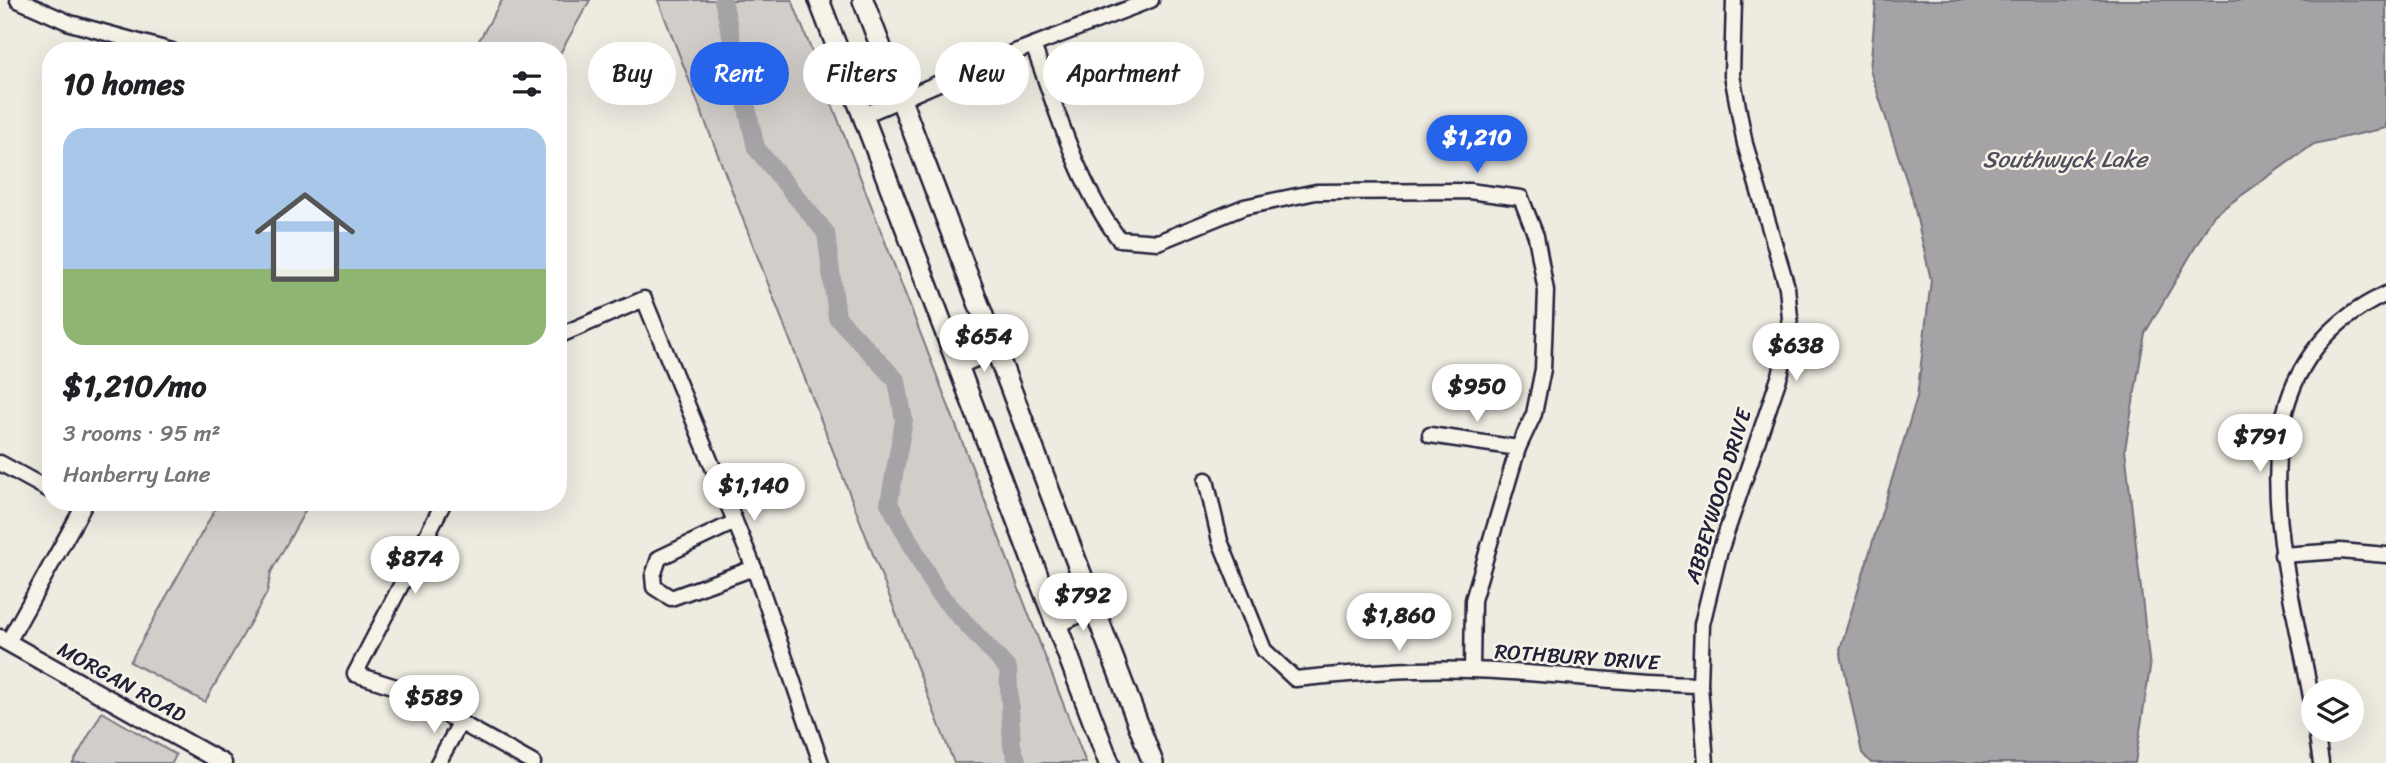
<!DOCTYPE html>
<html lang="en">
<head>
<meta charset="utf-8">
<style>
	body { margin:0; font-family:Sriracha,sans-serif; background:#f2f2f2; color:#202124; height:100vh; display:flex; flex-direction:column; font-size:26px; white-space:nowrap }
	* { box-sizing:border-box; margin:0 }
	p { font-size:23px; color:#757577 }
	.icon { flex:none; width:38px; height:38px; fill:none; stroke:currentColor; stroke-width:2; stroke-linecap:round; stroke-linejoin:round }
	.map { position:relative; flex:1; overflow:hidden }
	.drawer { position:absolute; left:42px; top:42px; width:525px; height:469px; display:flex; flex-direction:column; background:#fff; border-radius:28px; box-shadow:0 7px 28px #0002 }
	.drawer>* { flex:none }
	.top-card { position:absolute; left:588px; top:42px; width:665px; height:63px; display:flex; gap:14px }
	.controls { position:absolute; left:2301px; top:679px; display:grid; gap:14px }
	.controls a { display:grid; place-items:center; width:63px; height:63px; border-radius:50%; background:#fff; box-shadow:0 7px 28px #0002; font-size:35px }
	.price { position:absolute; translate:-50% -60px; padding:0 16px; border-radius:24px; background:#fff; color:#222; font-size:23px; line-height:46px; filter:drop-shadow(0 2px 4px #0008) }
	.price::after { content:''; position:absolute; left:50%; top:42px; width:21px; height:16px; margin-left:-10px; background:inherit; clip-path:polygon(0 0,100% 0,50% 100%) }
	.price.selected { background:#2563eb; color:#fff }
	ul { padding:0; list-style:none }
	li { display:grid; align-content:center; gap:14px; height:371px; padding:0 21px }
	li span { display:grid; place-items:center; height:217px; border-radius:21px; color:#555 }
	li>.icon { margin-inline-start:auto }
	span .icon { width:126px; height:126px; fill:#fffc; stroke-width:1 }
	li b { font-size:30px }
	h2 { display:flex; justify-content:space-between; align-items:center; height:84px; padding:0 21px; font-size:30px }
	.pill { padding:0 24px; border-radius:32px; background:#fff; box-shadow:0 7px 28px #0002; font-size:24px; line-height:63px }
	.pill.selected { background:#2563eb; color:#fff }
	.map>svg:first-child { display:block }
	.green { fill:#d1cdc9; stroke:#7a7882; stroke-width:2 }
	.water { fill:#a6a3a6; stroke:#716f7b; stroke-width:2 }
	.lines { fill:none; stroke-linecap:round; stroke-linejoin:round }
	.canal { stroke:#a6a3a6; stroke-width:18 }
	.service-casing { stroke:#22223b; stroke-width:12 }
	.minor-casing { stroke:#22223b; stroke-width:19 }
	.tertiary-casing { stroke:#22223b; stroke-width:21 }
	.secondary-casing { stroke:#22223b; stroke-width:24 }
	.service { stroke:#f7f3e8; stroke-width:7 }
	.minor { stroke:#f7f3e8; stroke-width:14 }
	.tertiary { stroke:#f7f3e8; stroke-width:16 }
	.secondary { stroke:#f7f3e8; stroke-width:19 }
	.labels { text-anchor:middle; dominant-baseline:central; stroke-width:5; stroke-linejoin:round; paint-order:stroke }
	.street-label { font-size:21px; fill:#22223b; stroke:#f7f3e8 }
	.water-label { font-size:23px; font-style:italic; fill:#504f60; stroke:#f7f3e8 }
</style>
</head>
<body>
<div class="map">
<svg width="2386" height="763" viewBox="0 0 2386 763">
	<rect width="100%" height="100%" fill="#eeebe1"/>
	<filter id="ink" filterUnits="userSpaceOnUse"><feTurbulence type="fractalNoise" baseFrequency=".0143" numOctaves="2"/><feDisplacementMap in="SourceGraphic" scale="14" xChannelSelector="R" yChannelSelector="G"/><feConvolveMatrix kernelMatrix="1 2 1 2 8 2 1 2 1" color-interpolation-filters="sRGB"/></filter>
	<g filter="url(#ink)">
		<!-- green -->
		<g class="green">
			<path d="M502,0H590L558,57V51H473Z"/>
			<path d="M658,0H792L1086,763H954Z"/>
			<path d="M219,502H310L271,572L267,593L205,702L130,662Z"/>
			<path d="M102,712L176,755L172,763H73Z"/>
		</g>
		<!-- water -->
		<path class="water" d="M1876,0H2386V128L2314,144L2214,215L2145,333L2125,449L2150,668L2135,763H1871L1862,753L1840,649L1917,397L1931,280L1912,197L1870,70Z"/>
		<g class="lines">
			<!-- canal -->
			<path class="canal" d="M723,0L756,148L826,233L837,317L897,381L904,420L889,503L937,592L1008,669L1012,746L1018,763"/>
			<defs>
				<path id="service" d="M318,51H335"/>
				<g id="minor">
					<path d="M18,0L70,23L172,51"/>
					<path d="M1033,45C1057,109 1077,184 1119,239L1158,242L1244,207L1316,192L1469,191L1521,198L1536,236L1546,291L1543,369L1534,414L1518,448L1473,600L1472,670"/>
					<path d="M864,115L981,65L1151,0"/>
					<path d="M558,336L644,299L754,568L821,763"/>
					<path d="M1430,435L1518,448"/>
					<path d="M0,463L51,491"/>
					<path d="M1206,480L1220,541L1264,650L1295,679C1354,673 1412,668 1471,670C1548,672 1623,684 1700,685"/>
					<path d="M444,502L355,674L396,687L533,763"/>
					<path d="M735,522L659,558L653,576L654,587L671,598L754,568"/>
					<path d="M2282,555L2340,551L2386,555"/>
					<path d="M8,642L86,502"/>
					<path d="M2314,714C2291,572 2215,374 2386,294"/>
					<path d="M2316,730L2321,763"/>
					<path d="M438,763L460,723"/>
					<path d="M1706,763L1700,685L1702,624L1719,554L1781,372L1790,318L1787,287L1745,144L1732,75L1734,0"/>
				</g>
				<path id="tertiary" d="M0,638L223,763"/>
				<g id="secondary">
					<path d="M819,0L1109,763"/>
					<path d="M863,0L1153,763"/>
					<path d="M958,364L995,348"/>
					<path d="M1056,623L1093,606"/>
				</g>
			</defs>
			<!-- service casing -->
			<use href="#service" class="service-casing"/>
			<!-- minor casing -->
			<use href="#minor" class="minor-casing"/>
			<!-- tertiary casing -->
			<use href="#tertiary" class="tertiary-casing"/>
			<!-- secondary casing -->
			<use href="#secondary" class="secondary-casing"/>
			<!-- service -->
			<use href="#service" class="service"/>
			<!-- minor -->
			<use href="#minor" class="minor"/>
			<!-- tertiary -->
			<use href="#tertiary" class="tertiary"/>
			<!-- secondary -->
			<use href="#secondary" class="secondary"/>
		</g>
	</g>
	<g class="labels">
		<!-- street labels -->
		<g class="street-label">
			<text transform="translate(1718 496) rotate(-73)">ABBEYWOOD DRIVE</text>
			<text transform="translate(1577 657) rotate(4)">ROTHBURY DRIVE</text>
			<text transform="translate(122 682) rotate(29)">MORGAN ROAD</text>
		</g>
		<!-- water labels -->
		<g class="water-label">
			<text x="2065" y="159">Southwyck Lake</text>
		</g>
	</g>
</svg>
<div class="controls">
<a><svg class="icon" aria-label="layers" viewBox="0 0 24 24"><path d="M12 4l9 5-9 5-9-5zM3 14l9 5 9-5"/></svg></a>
</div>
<b class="price selected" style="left:1477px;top:175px">$1,210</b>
<b class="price" style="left:984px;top:374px">$654</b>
<b class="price" style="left:1796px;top:383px">$638</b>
<b class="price" style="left:1477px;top:424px">$950</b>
<b class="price" style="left:2260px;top:474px">$791</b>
<b class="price" style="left:754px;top:523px">$1,140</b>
<b class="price" style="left:415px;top:596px">$874</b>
<b class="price" style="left:1083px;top:633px">$792</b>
<b class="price" style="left:1399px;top:653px">$1,860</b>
<b class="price" style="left:434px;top:735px">$589</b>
<div class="top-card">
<a class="pill">Buy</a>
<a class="pill selected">Rent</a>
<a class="pill">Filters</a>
<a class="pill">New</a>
<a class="pill">Apartment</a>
</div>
<section class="drawer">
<h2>10 homes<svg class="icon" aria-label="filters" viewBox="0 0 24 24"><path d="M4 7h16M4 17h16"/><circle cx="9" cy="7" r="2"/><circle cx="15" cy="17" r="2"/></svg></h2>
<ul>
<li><span style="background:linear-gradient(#a9c7e8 65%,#8fb573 0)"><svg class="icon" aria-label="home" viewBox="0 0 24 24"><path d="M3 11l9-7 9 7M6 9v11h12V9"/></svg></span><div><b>$1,210/mo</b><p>3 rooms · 95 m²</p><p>Hanberry Lane</p></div></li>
</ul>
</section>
</div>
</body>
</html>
